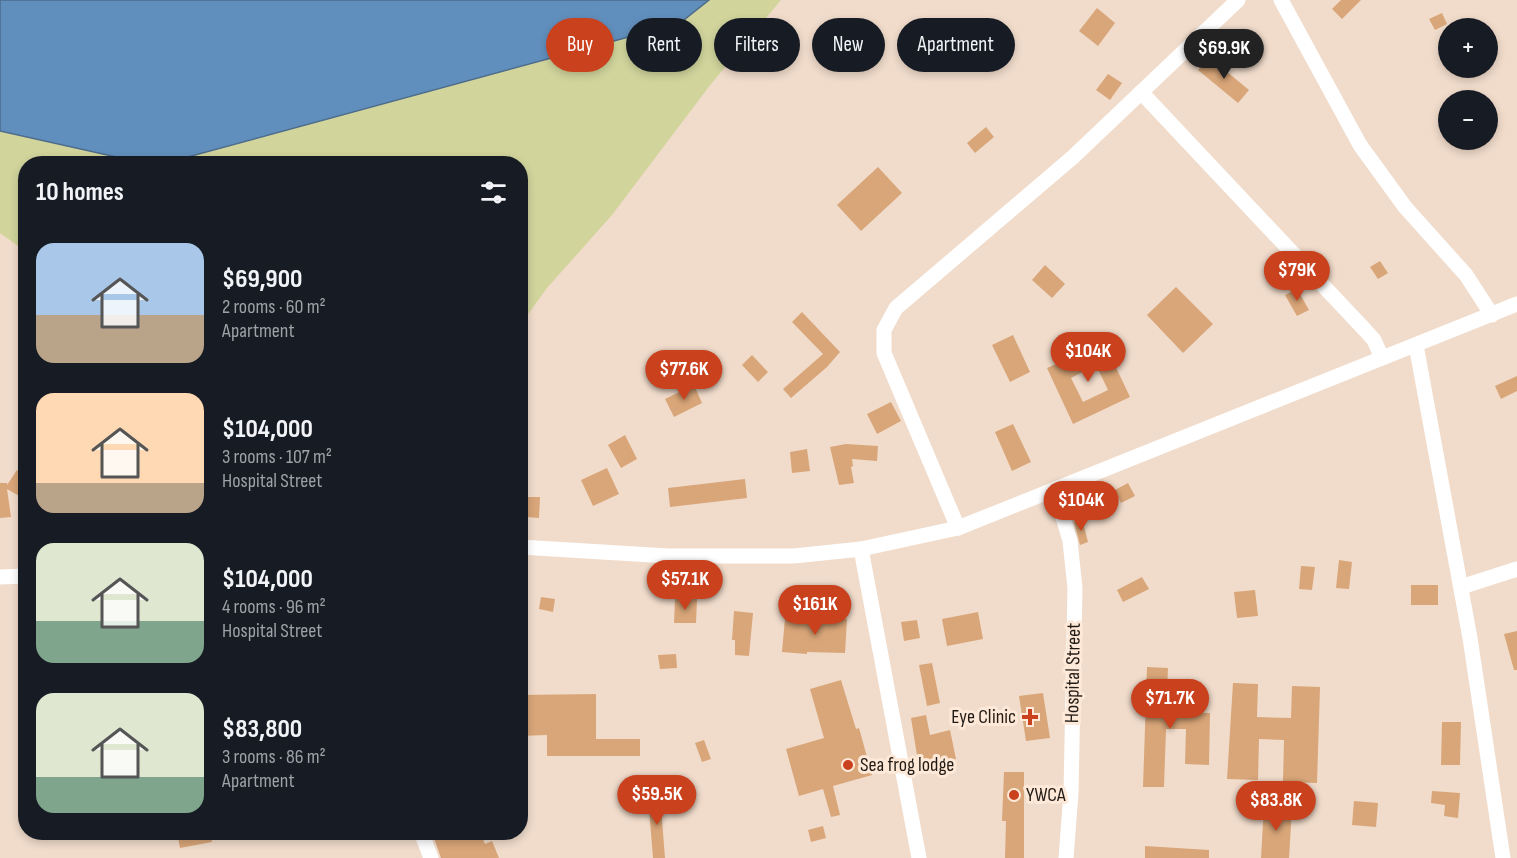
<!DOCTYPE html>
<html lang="en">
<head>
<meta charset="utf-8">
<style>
	body { margin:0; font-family:"Sofia Sans Condensed",sans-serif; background:#20242c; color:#f1f3f6; height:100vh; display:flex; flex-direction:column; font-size:22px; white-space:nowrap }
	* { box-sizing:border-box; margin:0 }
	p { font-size:20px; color:#9ea1a6 }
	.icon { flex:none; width:33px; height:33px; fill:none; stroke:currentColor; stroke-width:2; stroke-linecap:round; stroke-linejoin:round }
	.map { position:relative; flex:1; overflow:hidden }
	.panel { position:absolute; left:18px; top:156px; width:510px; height:684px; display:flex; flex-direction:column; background:#171b24; border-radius:24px; box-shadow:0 3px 9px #0003 }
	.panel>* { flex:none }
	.guide { position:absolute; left:546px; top:18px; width:570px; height:54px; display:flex; gap:12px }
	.tools { position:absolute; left:1438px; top:18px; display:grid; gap:12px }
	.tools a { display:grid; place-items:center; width:60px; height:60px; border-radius:50%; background:#171b24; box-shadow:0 3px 9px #0003; font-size:30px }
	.price { position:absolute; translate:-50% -51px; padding:0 14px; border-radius:21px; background:#ca411e; color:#fff; font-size:20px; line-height:39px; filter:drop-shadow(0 2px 3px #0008) }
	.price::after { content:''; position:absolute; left:50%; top:36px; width:18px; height:14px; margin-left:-9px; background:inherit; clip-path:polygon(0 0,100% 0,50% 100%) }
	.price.active { background:#222; color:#fff }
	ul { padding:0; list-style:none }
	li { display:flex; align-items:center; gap:18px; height:150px; padding:0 18px }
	li span { display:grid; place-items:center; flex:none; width:168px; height:120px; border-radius:18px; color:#555 }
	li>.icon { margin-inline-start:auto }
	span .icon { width:72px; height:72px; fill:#fffc; stroke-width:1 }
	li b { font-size:26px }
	h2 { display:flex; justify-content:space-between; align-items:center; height:72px; padding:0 18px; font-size:26px }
	.chip { padding:0 21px; border-radius:27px; background:#171b24; box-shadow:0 3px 9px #0003; font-size:21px; line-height:54px }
	.chip.active { background:#ca411e; color:#fff }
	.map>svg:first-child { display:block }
	.green { fill:#d1d59c }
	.water { fill:#618fbd; stroke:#4e6c8b; stroke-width:1.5 }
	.building { fill:#d9a679; fill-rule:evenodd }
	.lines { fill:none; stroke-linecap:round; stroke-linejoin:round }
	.minor { stroke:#fff; stroke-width:15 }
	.poi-dot { fill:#ca411e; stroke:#fee9d8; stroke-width:2 }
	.labels { text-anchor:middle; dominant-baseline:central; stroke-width:6; stroke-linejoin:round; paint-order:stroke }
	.street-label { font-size:20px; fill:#221b15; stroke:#fee9d8 }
	.poi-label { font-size:20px; fill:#221b15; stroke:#fee9d8; text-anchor:start }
</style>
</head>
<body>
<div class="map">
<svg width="1517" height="858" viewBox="0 0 1517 858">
	<rect width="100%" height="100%" fill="#f1dccb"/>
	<!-- green -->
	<g class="green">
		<path d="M709,0H781L711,84L612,215L547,288L521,324L520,164H162L680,23Z"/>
		<path d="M0,131L143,163L26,164L25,251L0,233Z"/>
	</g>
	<!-- water -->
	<path class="water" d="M0,0H709L680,23L162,164L143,163L0,131Z"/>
	<!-- building -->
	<g class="building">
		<path d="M1341,0H1361L1342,19L1332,9Z"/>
		<path d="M1097,8L1115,23L1098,46L1079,31Z"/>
		<path d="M1442,13L1447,24L1435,30L1429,19Z"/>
		<path d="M1209,57L1249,90L1238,103L1198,70Z"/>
		<path d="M1108,74L1122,83L1110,100L1096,90Z"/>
		<path d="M986,127L994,137L975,153L967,143Z"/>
		<path d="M878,167L902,193L861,231L837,205Z"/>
		<path d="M1380,261L1388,273L1378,279L1370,267Z"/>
		<path d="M1045,265L1065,284L1052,298L1032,280Z"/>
		<path d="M1176,287L1213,324L1183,353L1147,315Z"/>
		<path d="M1297,289L1309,310L1297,316L1285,295Z"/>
		<path d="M802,312L840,352L827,367L791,398L783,389L823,354L792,322Z"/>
		<path d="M1013,335L1030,372L1010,382L992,345Z"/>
		<path d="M1104,342L1130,397L1073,424L1047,368ZM1096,365L1108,390L1083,402L1071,378Z"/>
		<path d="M752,355L768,372L758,382L742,365Z"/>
		<path d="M1517,376V391L1501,399L1495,386Z"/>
		<path d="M694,385L702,403L674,417L665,399Z"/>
		<path d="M891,402L901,421L877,434L867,414Z"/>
		<path d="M1013,424L1031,462L1012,471L995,432Z"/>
		<path d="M625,435L637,459L621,468L608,445Z"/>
		<path d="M846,444L878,446L877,461L852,459L853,466L851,467L854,483L839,485L830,447Z"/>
		<path d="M807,449L810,471L792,473L790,452Z"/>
		<path d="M607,468L619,494L593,506L581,480Z"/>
		<path d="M17,470L26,475V500L7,489L11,517L0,518V483H7V485Z"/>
		<path d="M745,479L747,498L670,507L668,488Z"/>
		<path d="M1128,483L1135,496L1121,503L1115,490Z"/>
		<path d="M528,497H540L539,518L527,517Z"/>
		<path d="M1082,519L1088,542L1080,545L1074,522Z"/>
		<path d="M1339,560L1352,562L1349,589L1336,588Z"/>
		<path d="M1301,566L1315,567L1312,590L1299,589Z"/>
		<path d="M1142,577L1149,589L1123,602L1117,590Z"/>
		<rect x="1411" y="585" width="27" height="20"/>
		<path d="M1255,590L1258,616L1237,618L1234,592Z"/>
		<path d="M541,597L555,599L553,612L539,609Z"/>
		<path d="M675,598L697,599L696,623H674Z"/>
		<path d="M734,611L753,613L749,656L735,655V640H732Z"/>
		<path d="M978,612L983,639L947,646L942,619Z"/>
		<path d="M818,617L847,619L845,653L807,652V654L782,652L785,618L817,621Z"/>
		<path d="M917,620L920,638L904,641L901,622Z"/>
		<path d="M1517,631V670H1514L1504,634Z"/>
		<path d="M676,654L677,668L660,669L658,655Z"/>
		<path d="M932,663L940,703L927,706L919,665Z"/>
		<path d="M1147,667L1168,668L1166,712L1210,713L1209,765L1185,764L1186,729H1166L1164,787H1143Z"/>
		<path d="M841,680L856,729L859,728L872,775L833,786L840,815L831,817L823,789L799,796L786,749L824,738L810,689Z"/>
		<path d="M1233,683L1258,684L1257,717L1291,718L1292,686L1320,687L1317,783L1283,782L1284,740L1259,739L1258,780L1227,779Z"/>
		<path d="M1043,693L1050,738L1026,741L1019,696Z"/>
		<path d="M596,694V739H640V756H547V735L520,736V695Z"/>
		<path d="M926,715L930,735L950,730L956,759L919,768L911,718Z"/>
		<path d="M1442,722H1461L1460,765H1441Z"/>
		<path d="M704,740L711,759L702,762L695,743Z"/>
		<path d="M1004,772H1024V858H1005L1006,821H1002Z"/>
		<path d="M1432,791L1460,793L1458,818L1444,816L1445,805L1431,803Z"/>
		<path d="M660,794L665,858H653L648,795Z"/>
		<path d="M1354,801L1378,803L1376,827L1352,825Z"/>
		<path d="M1264,806L1292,808L1289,858H1261Z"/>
		<path d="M823,826L826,838L811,842L808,830Z"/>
		<path d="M177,832H210L212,842L180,848Z"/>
		<path d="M449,832H480L485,844L492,841L499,858H441L434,838Z"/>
		<path d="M1145,846L1209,850V858H1145Z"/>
	</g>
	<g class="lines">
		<!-- minor -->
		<g class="minor">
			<path d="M1281,0L1360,145L1405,207L1466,275L1492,315"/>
			<path d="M1141,92L1365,330L1374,340L1382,358"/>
			<path d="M1416,345L1470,638L1503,858"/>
			<path d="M1055,490L1070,541L1075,588L1071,793L1066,858"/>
			<path d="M958,528L884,353V330L896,308L1073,157L1238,0"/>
			<path d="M520,547L668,556H794L861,549L958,528L1517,304"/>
			<path d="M861,549L919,858"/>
			<path d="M0,577L26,576"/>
			<path d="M1461,587L1517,569"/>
			<path d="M421,832L431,858"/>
		</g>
	</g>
	<!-- markers -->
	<g class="poi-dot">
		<path d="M1027 708h6v6h6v6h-6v6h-6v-6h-6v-6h6z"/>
		<circle cx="848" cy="765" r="6"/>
		<circle cx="1014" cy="795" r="6"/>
	</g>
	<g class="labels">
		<!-- street labels -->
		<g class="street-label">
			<text transform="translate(1073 673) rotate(-89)">Hospital Street</text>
		</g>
		<!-- poi labels -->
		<g class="poi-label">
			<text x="1016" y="717" text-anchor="end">Eye Clinic</text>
			<text x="860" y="765">Sea frog lodge</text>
			<text x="1026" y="795">YWCA</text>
		</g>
	</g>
</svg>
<div class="tools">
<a>+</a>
<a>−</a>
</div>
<b class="price active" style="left:1224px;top:80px">$69.9K</b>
<b class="price" style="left:1297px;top:302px">$79K</b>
<b class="price" style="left:1088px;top:383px">$104K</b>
<b class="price" style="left:684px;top:401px">$77.6K</b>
<b class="price" style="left:1081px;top:532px">$104K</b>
<b class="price" style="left:685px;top:611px">$57.1K</b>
<b class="price" style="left:815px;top:636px">$161K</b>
<b class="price" style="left:1170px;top:730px">$71.7K</b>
<b class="price" style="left:657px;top:826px">$59.5K</b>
<b class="price" style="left:1276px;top:832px">$83.8K</b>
<div class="guide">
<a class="chip active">Buy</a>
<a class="chip">Rent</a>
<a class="chip">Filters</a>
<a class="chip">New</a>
<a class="chip">Apartment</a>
</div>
<section class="panel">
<h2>10 homes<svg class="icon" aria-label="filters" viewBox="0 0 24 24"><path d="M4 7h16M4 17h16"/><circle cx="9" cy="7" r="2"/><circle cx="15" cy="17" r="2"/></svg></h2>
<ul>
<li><span style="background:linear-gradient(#a9c7e8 60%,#b9a48a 0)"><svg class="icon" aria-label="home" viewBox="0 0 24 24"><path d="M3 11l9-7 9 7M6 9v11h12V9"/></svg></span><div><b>$69,900</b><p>2 rooms · 60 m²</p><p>Apartment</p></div></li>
<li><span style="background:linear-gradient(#ffd9b3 75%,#b9a48a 0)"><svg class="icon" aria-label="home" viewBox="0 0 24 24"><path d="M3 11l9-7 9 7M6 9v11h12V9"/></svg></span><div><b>$104,000</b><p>3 rooms · 107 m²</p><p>Hospital Street</p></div></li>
<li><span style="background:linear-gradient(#dfe7d0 65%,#7fa58c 0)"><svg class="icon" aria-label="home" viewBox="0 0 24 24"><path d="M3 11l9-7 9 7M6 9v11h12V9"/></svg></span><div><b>$104,000</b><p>4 rooms · 96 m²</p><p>Hospital Street</p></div></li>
<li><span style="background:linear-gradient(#dfe7d0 70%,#7fa58c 0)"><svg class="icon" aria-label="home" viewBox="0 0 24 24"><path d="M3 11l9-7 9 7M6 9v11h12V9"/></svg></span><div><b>$83,800</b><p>3 rooms · 86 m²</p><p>Apartment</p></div></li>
</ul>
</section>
</div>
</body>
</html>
